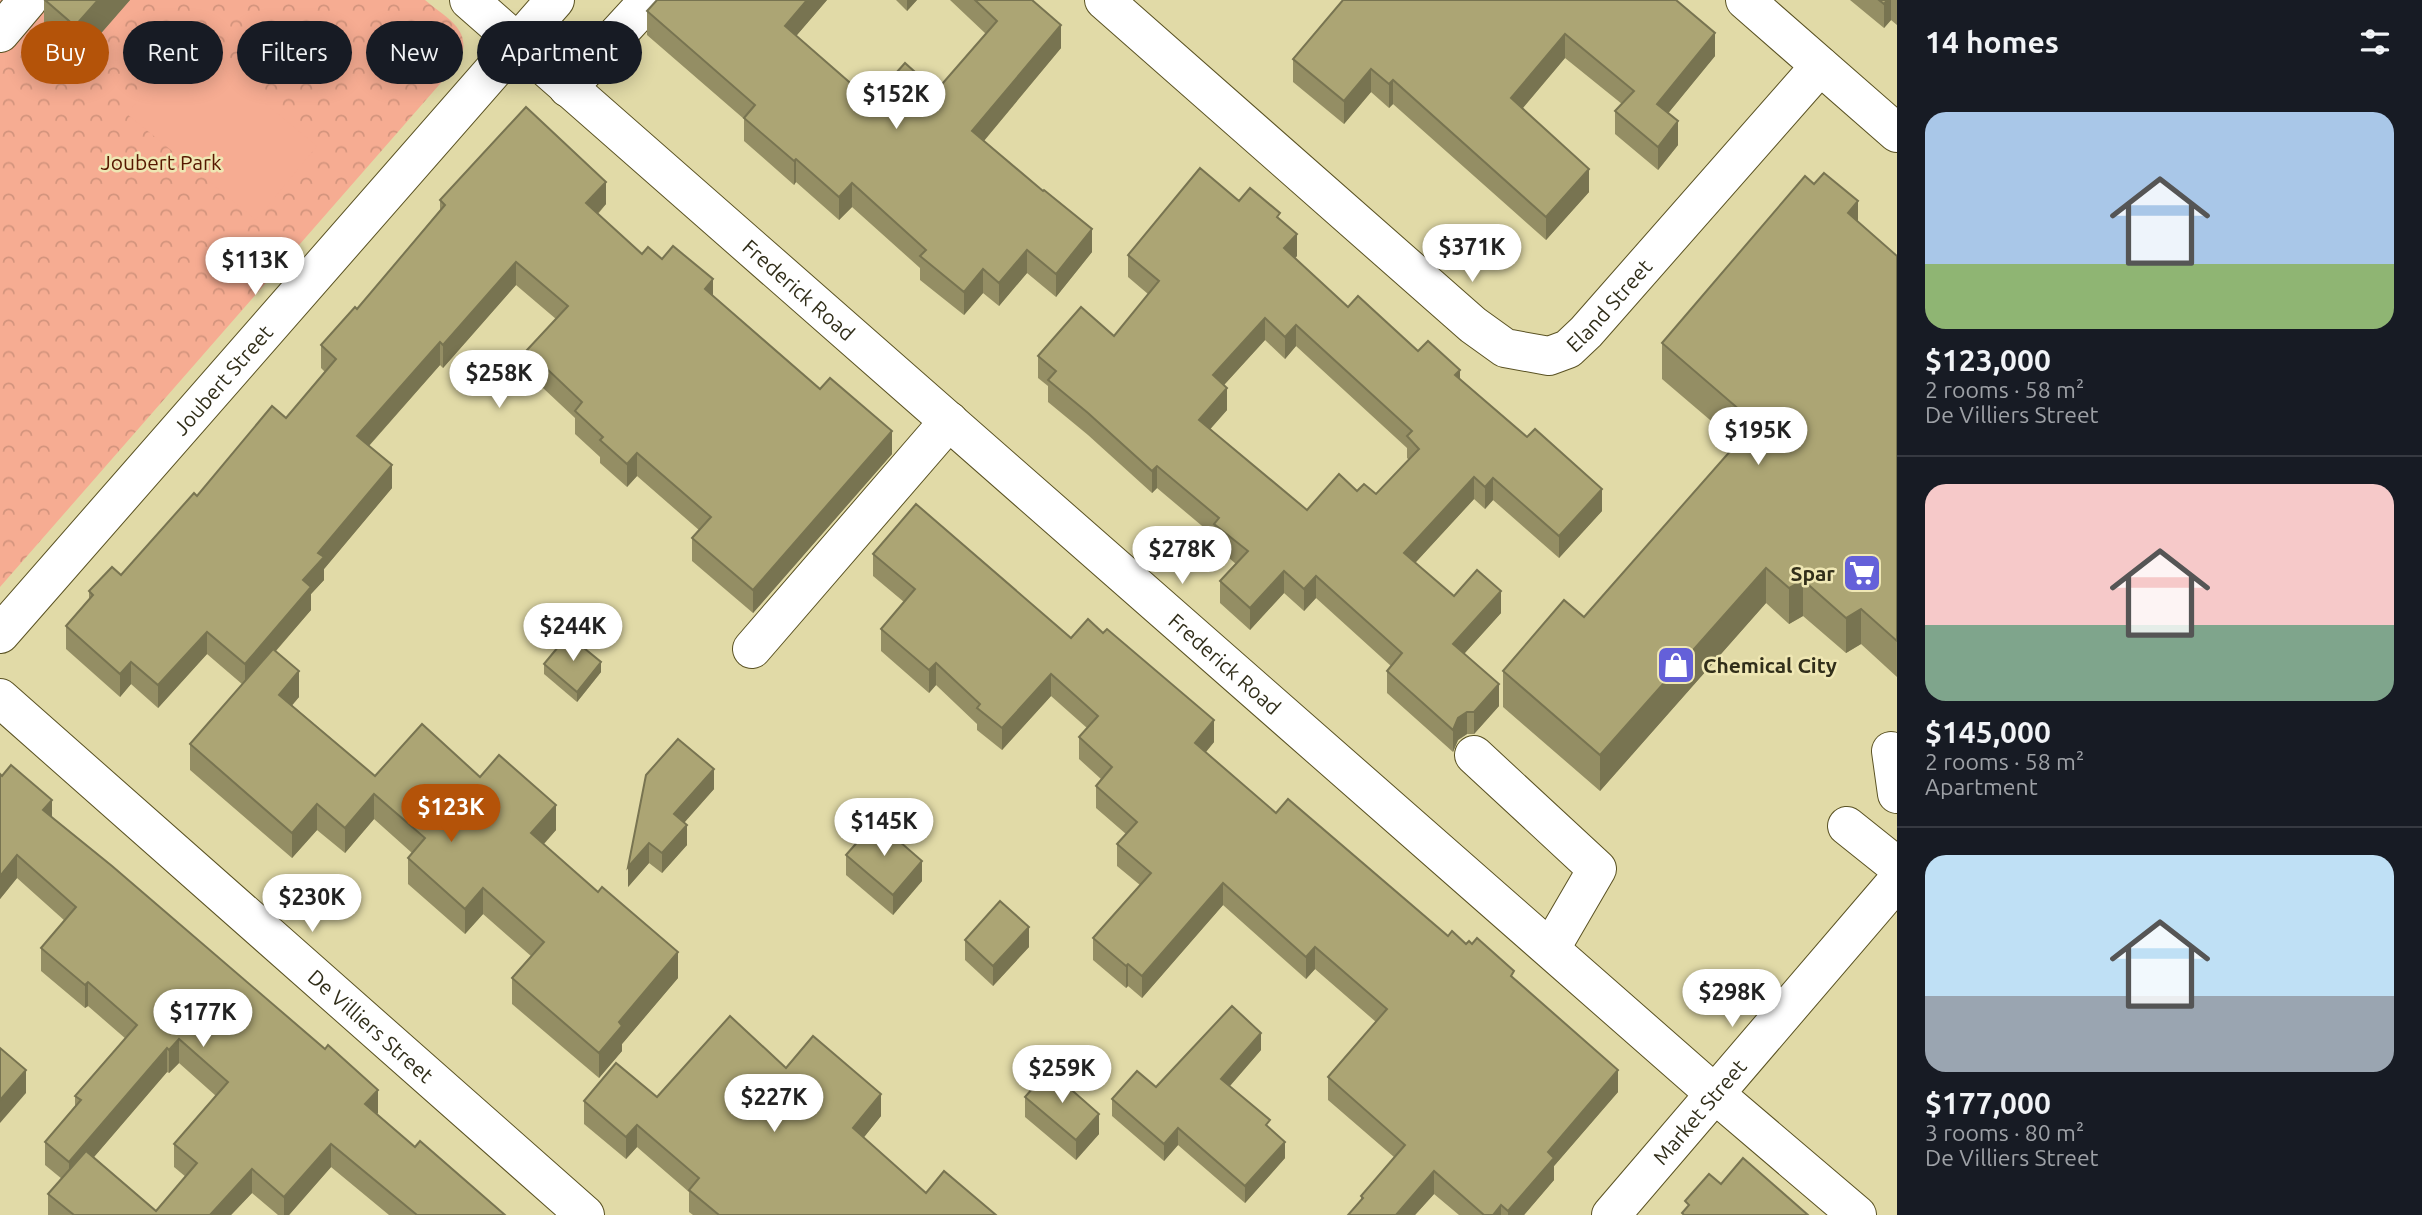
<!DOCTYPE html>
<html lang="en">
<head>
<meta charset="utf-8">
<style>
	body { margin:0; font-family:Ubuntu,sans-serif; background:#20242c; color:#f1f3f6; height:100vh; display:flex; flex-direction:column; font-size:26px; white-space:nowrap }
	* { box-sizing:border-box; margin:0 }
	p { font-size:23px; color:#9ea1a6 }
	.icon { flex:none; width:38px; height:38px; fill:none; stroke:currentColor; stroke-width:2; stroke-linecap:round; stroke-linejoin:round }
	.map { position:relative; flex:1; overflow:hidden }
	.sheet { display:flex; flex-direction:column; background:#171b24; width:525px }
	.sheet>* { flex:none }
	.banner { position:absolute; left:21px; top:21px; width:665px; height:63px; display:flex; gap:14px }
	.price { position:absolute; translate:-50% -60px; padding:0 16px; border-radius:24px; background:#fff; color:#222; font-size:23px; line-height:46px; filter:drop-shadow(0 2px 4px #0008) }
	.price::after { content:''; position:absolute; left:50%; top:42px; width:21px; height:16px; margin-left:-10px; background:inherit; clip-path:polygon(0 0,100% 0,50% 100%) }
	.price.on { background:#b45309; color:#fff }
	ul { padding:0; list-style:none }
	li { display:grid; align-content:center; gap:14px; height:371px; padding:0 28px }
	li+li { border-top:2px solid #363941 }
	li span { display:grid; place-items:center; height:217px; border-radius:21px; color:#555 }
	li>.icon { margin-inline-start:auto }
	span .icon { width:126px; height:126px; fill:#fffc; stroke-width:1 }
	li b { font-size:30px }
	h2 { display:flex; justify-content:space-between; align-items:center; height:84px; padding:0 28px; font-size:30px }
	.pill { padding:0 24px; border-radius:32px; background:#171b24; box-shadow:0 4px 18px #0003; font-size:24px; line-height:63px }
	.pill.on { background:#b45309; color:#fff }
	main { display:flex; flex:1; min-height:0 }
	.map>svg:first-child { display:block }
	.park { fill:url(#park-crowns) }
	.pitch { fill:#f6ac92 }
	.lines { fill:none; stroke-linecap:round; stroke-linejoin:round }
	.minor-casing { stroke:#5a5223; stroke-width:40 }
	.minor { stroke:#fff; stroke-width:38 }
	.wall { fill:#948e64; fill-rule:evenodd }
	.shaded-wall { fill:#787451 }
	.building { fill:#aca574; stroke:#787451; stroke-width:2; fill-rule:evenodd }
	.labels { text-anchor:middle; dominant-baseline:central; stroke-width:5; stroke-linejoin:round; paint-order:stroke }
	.park-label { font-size:21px; fill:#561700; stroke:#efe7b4 }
	.street-label { font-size:21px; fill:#312e1a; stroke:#efe7b4 }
	.poi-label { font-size:21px; font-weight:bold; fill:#312e1a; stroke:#efe7b4; text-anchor:end }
</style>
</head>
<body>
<main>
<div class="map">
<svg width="1897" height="1215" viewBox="0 0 1897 1215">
	<defs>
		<pattern id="park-crowns" width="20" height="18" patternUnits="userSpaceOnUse" patternTransform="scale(1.75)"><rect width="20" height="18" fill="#f6ac92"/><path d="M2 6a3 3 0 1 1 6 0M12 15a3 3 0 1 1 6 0" fill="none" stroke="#d3947d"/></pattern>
	</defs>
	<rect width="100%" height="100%" fill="#e1daa7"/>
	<!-- park -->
	<path class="park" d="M0,0H425C447,19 473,29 460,61L0,587Z"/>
	<!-- pitch -->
	<path class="pitch" d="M188,40L317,146L256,220L127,114Z"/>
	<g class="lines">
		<defs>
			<g id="minor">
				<path id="s1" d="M469,0L1715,1094L1857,1215"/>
				<path id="s2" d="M1104,0L1473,325L1505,348L1549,356L1568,349L1586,332L1820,66"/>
				<path d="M1745,0L1897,133"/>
				<path d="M0,33L28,0"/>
				<path d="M568,88L649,0"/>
				<path id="s3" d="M0,634L555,0"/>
				<path d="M752,649L949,421"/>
				<path id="s4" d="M0,698L585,1215"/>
				<path d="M1891,751L1897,794"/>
				<path d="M1474,755L1597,869L1551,948"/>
				<path d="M1847,826L1897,866"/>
				<path id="s5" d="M1611,1215L1897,881"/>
			</g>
		</defs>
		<!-- minor casing -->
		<use href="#minor" class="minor-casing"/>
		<!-- minor -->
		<use href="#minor" class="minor"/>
	</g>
	<!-- wall -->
	<g class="wall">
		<path d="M44,0H130L75,63L44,35Z"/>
		<path d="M827,0L796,36L871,101L936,91L986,34L950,0H1032L1061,48L984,141L1092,252L1056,297L1027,273L999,306L983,293L964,315L920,280V268L852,207L839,220L796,182L794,185L744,141V119L647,35V11Z"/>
		<path d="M896,0H917L907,11Z"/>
		<path d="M1343,0L1715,56L1668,113L1678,145L1658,170L1615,134V111L1622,104L1565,58L1522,109L1589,192L1546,240L1393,104L1389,108L1371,92L1344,124L1293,82V59Z"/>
		<path d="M1850,0H1897V25L1891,20L1884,28Z"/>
		<path d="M440,200L606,204L598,214L642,254L662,259L713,296L892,454L753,613L692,561V538L699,530L637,476L627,487L600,463V457L575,434V418L527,373V350L556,319L516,285L443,368L440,365L369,446L392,488L324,569V580L311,594V610L276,651L299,697L292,705L375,776L480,777L556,830L544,844L678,978L622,1044V1051L599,1078L512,1004V978L531,956L483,914L465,934L408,884V858L412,853L374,819L345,853L317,830L292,858L190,770V744L242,684L207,654L158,708L131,684L120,697L66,649V626L89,599V591L121,575L197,496L286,418L325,372L321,368V345L357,309L440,210Z"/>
		<path d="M1280,219L1297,256L1295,258L1348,307L1460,379L1602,511L1559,558L1493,500L1485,509L1474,499L1415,563L1454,596L1501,613L1464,654L1499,706L1474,734H1467L1458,740L1453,752L1387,693V671L1391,666L1316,598L1304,611L1284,593L1250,630L1220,603V581L1236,564L1214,545V536L1157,488L1152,493L1088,435L1048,402V386L1038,378V356L1114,336L1148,294L1128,277V255ZM1265,340L1285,359L1296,346L1407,448V458L1409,460L1376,494L1357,491L1307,510L1210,429L1227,410L1224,385Z"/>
		<path d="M1858,222L1897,256V677L1861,644L1846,653L1803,616L1789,624L1766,603L1600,791L1503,707V671L1584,617L1737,443L1662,379V343Z"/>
		<path d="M873,554L1071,638L1214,742L1206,752L1276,813L1448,936L1466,944L1514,979L1618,1092L1554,1166V1180L1524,1215H1459L1434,1194L1415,1215H1348L1361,1201V1196L1394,1157L1328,1100V1077L1376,1022L1315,969L1306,979L1223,905L1142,998L1128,986L1126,988L1093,960V938L1140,885L1117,866V844L1126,834L1096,808V786L1101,779L1079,759V737L1087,728L1051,696L1002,750L977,730V724L936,685L929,693L881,651V629L904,602L873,576Z"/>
		<path d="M544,664L601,672L577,702L544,674Z"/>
		<path d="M0,774L52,818L378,1113L377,1114L415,1147L505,1215H389L331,1167L289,1215H278L252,1193L231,1215H48V1194L62,1179L45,1165V1142L75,1106V1096L126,1039L88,1006L85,1008L41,971V948L65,921L17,878L0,899ZM179,1063L216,1096L174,1144V1167L186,1177L156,1211L94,1157L167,1072L169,1073Z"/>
		<path d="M646,775L714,789L684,823L687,845L662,873L649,863L628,887Z"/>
		<path d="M846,855L922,881L893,915L846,875Z"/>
		<path d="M965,940L1029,947L993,986L965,960Z"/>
		<path d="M1261,1050L1230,1086L1270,1129L1285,1158L1245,1203L1178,1145L1164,1161L1112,1116V1099L1156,1087Z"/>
		<path d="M786,1068L881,1116L863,1138L926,1193L996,1215H693L689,1212V1192L637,1147L626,1159L584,1124V1101L657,1097Z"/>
		<path d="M1025,1097L1099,1134L1076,1160L1025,1117Z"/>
	</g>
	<!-- shaded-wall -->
	<g class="shaded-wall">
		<path d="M98,0H130L75,63V26Z"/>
		<path d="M807,0H827L785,49V26Z"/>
		<path d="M907,0H917L907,11Z"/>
		<path d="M1887,0H1891V20L1884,28V4Z"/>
		<path d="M1061,25V48L972,155V131Z"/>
		<path d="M1715,33V56L1657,127V104Z"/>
		<path d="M1565,34V58L1511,122V98Z"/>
		<path d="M1371,69V92L1344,124V101Z"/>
		<path d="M1393,80V104L1389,108V84Z"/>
		<path d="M1678,121V145L1658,170V147Z"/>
		<path d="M796,159V182L794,185V161Z"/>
		<path d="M1589,169V192L1546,240V217Z"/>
		<path d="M606,182V204L586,226V203Z"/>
		<path d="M852,183V207L839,220V197Z"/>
		<path d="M1858,201V237L1848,213Z"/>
		<path d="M1092,229V252L1056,297V274Z"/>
		<path d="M1297,234V256L1284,270V248Z"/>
		<path d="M1027,250V273L999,306V283Z"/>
		<path d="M516,262V285L443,368V345Z"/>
		<path d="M983,269V293L964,315V292Z"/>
		<path d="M713,279V302L705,289Z"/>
		<path d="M1265,318V340L1213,397V375Z"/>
		<path d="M1296,325V346L1285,359V337Z"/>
		<path d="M440,342V365L357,459V436Z"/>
		<path d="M1460,370V392L1455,375Z"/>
		<path d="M1227,388V410L1199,442V420Z"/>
		<path d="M892,431V454L753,613V590Z"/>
		<path d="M637,453V476L627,487V464Z"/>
		<path d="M392,465V488L324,569V580L311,594V610L245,686V664L303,580L318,553Z"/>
		<path d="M1157,466V488L1152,493V471Z"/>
		<path d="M1474,477V499L1404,575V553Z"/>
		<path d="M1493,478V500L1485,509V487Z"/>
		<path d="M1602,489V511L1559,558V536Z"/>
		<path d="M1766,568V603L1600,791V755Z"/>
		<path d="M1284,571V593L1250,630V608Z"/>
		<path d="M1316,576V598L1304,611V589Z"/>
		<path d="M1803,580V616L1789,624V588Z"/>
		<path d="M1501,591V613L1453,666V644Z"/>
		<path d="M1861,609V644L1846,653V618Z"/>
		<path d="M207,632V654L158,708V685Z"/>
		<path d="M131,662V684L120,697V674Z"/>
		<path d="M601,662V672L577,702V692Z"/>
		<path d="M936,663V685L929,693V670Z"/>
		<path d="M299,671V697L279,721V695Z"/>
		<path d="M1051,674V696L1002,750V728Z"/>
		<path d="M1499,684V706L1474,734V712Z"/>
		<path d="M1467,712V734L1458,740L1453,752V730L1458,718Z"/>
		<path d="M1214,720V742L1195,765V743Z"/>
		<path d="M714,769V789L674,834V814Z"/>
		<path d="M374,794V819L345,853V828Z"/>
		<path d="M52,800V823L43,810Z"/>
		<path d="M317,804V830L292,858V833Z"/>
		<path d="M556,805V830L531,858V833Z"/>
		<path d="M687,825V845L662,873V853Z"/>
		<path d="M649,843V863L628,887V867Z"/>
		<path d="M17,855V878L0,899V876Z"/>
		<path d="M922,861V881L893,915V895Z"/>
		<path d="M1223,883V905L1142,998V976Z"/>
		<path d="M483,888V914L465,934V909Z"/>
		<path d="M1029,927V947L993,986V966Z"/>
		<path d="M1315,947V969L1306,979V957Z"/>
		<path d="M678,952V978L622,1044V1051L599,1078V1053L619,1022Z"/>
		<path d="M1128,964V986L1126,988V966Z"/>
		<path d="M88,982V1006L85,1008V985Z"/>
		<path d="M1261,1033V1050L1221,1096V1079Z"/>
		<path d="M179,1039V1063L169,1073V1050Z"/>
		<path d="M167,1048V1072L69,1186V1162Z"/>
		<path d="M26,1070V1093L0,1123V1100Z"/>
		<path d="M1618,1070V1092L1554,1166V1180L1524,1215H1508V1211L1548,1152Z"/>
		<path d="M378,1090V1113L365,1127V1104Z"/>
		<path d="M881,1094V1116L853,1151V1128Z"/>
		<path d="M1099,1114V1134L1076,1160V1140Z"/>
		<path d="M637,1125V1147L626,1159V1137Z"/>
		<path d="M1178,1128V1145L1164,1161V1144Z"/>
		<path d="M1285,1142V1158L1245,1203V1186Z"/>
		<path d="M331,1144V1167L289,1215H284V1197Z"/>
		<path d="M252,1169V1193L231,1215H210Z"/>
		<path d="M1434,1171V1194L1415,1215H1396Z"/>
		<path d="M1501,1205V1215H1493Z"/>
	</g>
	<!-- building -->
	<g class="building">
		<path d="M45,0H98L75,26Z"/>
		<path d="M657,0H807L785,26L871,101L905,63L936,91L997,21L975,0H1032L1061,25L972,131L1043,191L1044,190L1092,229L1056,274L1027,250L999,283L983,269L964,292L920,256L926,250L852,183L839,197L796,159L794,161L744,118L755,105L647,11Z"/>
		<path d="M1343,0H1676L1715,33L1657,104L1678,121L1658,147L1615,111L1634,91L1565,34L1511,98L1589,169L1546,217L1393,80L1389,84L1371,69L1344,101L1293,59Z"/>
		<path d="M1879,0H1887L1884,4Z"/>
		<path d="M526,107L606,182L586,203L642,254L648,247L662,259L673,246L713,279L705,289L820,389L830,378L892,431L753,590L692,538L711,517L637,453L627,464L600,440L603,437L575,411L582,402L527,350L568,306L516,262L443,345L440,342L357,436L392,465L318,553L324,557L303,580L311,587L245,664L207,632L158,685L131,662L120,674L66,626L93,595L89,591L112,567L121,575L194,493L197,496L272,406L286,418L336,359L321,345L355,307L357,309L445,205L440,200Z"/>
		<path d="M1200,168L1239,201L1250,188L1280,213L1277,217L1297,234L1284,248L1348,307L1358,296L1418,351L1428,341L1460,370L1455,375L1527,437L1535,429L1602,489L1559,536L1493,478L1485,487L1474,477L1404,553L1454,596L1477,570L1501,591L1453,644L1499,684L1474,712H1467L1458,718L1453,730L1387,671L1402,653L1316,576L1304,589L1284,571L1250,608L1220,581L1248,551L1214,524L1219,518L1157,466L1152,471L1088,413L1048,380L1056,371L1038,356L1081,307L1114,336L1159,281L1128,255ZM1265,318L1285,337L1296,325L1412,431L1407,436L1419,449L1376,494L1364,484L1357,491L1339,474L1307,510L1199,420L1227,388L1213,375Z"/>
		<path d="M1824,173L1858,201L1848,213L1897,256V641L1861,609L1846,618L1803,580L1789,588L1766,568L1600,755L1503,671L1564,600L1584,617L1755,423L1662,343L1805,176L1814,184Z"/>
		<path d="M916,504L1071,638L1088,619L1103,633L1107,629L1214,720L1195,743L1276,813L1288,799L1448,936L1452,931L1466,944L1469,941L1472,944L1477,938L1514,971L1511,976L1618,1070L1548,1152L1554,1158L1508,1211L1501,1205L1493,1215H1484L1434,1171L1396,1215H1348L1363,1198L1361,1196L1405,1145L1328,1077L1387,1009L1315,947L1306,957L1223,883L1142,976L1128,964L1126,966L1093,938L1151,873L1117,844L1137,822L1096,786L1112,767L1079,737L1098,716L1051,674L1002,728L977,708L980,704L936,663L929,670L881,629L915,589L873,554Z"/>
		<path d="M568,635L601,662L577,692L544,664Z"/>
		<path d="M273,649L299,671L279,695L375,776L422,724L480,777L499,755L556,805L531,833L598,892L602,887L678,952L619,1022L622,1026L599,1053L512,978L544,942L483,888L465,909L408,858L425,838L374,794L345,828L317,804L292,833L190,744Z"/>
		<path d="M678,739L714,769L674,814L687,825L662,853L649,843L628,867L646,775Z"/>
		<path d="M11,765L52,800L43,810L54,819L112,866L325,1049L328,1045L378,1090L365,1104L415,1147L420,1141L505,1215H417L331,1144L284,1197L252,1169L210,1215H74L48,1194L86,1151L156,1211L197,1163L174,1144L228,1082L179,1039L169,1050L167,1048L69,1162L45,1142L81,1100L75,1096L137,1025L88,982L85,985L41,948L76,907L17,855L0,876V774L2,776Z"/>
		<path d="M876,821L922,861L893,895L846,855Z"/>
		<path d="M1000,901L1029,927L993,966L965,940Z"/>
		<path d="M1232,1006L1261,1033L1221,1079L1270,1120L1266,1125L1285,1142L1245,1186L1178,1128L1164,1144L1112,1099L1137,1071L1156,1087Z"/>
		<path d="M730,1016L786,1068L813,1036L881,1094L853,1128L926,1193L944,1171L996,1215H719L689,1190L699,1178L637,1125L626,1137L584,1101L616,1063L657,1097Z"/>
		<path d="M0,1048L26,1070L0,1100Z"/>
		<path d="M1049,1070L1099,1114L1076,1140L1025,1097Z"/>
		<path d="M1743,1158L1808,1215H1684L1682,1213L1689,1205L1685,1201L1709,1174L1721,1184Z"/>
	</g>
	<!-- icons -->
	<defs>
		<symbol id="supermarket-square" viewBox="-11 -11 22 22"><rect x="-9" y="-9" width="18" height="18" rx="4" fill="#6460d9" stroke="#efe7b4"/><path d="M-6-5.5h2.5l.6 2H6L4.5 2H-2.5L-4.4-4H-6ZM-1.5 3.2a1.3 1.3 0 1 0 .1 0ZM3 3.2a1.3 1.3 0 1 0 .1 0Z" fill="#fff"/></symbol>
		<symbol id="shop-square" viewBox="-11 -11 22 22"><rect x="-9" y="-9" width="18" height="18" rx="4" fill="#6460d9" stroke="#efe7b4"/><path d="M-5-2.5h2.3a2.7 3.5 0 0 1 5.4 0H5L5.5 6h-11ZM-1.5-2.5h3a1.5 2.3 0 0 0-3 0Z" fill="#fff"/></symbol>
	</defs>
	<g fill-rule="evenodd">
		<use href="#supermarket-square" x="1840" y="551" width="44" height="44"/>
		<use href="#shop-square" x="1654" y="643" width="44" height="44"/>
	</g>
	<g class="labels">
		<!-- park labels -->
		<g class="park-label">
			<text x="161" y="162">Joubert Park</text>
		</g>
		<!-- street labels -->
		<g class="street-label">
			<text stroke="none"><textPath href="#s1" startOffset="439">Frederick Road</textPath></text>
			<text stroke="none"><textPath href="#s2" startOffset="656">Eland Street</textPath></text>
			<text stroke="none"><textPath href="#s3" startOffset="338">Joubert Street</textPath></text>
			<text stroke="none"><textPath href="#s1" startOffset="1006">Frederick Road</textPath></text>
			<text stroke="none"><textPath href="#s4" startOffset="495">De Villiers Street</textPath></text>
			<text stroke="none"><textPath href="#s5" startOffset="136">Market Street</textPath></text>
		</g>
		<!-- poi labels -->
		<g class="poi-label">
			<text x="1835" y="573">Spar</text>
			<text x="1703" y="665" text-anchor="start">Chemical City</text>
		</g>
	</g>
</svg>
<b class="price" style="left:896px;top:131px">$152K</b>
<b class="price" style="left:1472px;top:284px">$371K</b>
<b class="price" style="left:255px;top:297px">$113K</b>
<b class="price" style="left:499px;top:410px">$258K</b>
<b class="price" style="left:1758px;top:467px">$195K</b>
<b class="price" style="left:1182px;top:586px">$278K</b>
<b class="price" style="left:573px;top:663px">$244K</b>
<b class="price on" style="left:451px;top:844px">$123K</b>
<b class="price" style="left:884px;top:858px">$145K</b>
<b class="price" style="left:312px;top:934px">$230K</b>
<b class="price" style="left:1732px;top:1029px">$298K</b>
<b class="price" style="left:203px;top:1049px">$177K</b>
<b class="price" style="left:1062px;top:1105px">$259K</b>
<b class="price" style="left:774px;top:1134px">$227K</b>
<div class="banner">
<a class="pill on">Buy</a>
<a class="pill">Rent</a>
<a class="pill">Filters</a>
<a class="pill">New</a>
<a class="pill">Apartment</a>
</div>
</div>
<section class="sheet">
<h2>14 homes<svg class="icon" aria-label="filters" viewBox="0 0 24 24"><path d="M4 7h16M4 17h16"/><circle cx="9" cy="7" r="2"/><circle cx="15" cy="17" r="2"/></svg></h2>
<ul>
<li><span style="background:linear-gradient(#a9c7e8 70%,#8fb573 0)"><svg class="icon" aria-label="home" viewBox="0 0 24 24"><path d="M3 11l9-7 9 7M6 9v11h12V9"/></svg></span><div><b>$123,000</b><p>2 rooms · 58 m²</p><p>De Villiers Street</p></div></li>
<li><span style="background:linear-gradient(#f6c9c9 65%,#7fa58c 0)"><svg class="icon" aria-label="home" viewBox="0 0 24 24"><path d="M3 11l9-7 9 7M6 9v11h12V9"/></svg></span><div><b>$145,000</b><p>2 rooms · 58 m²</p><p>Apartment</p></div></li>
<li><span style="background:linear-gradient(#bfe0f5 65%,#9aa5b1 0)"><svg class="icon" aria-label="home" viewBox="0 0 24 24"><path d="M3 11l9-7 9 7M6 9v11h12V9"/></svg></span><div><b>$177,000</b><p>3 rooms · 80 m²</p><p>De Villiers Street</p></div></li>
</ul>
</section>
</main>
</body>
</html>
